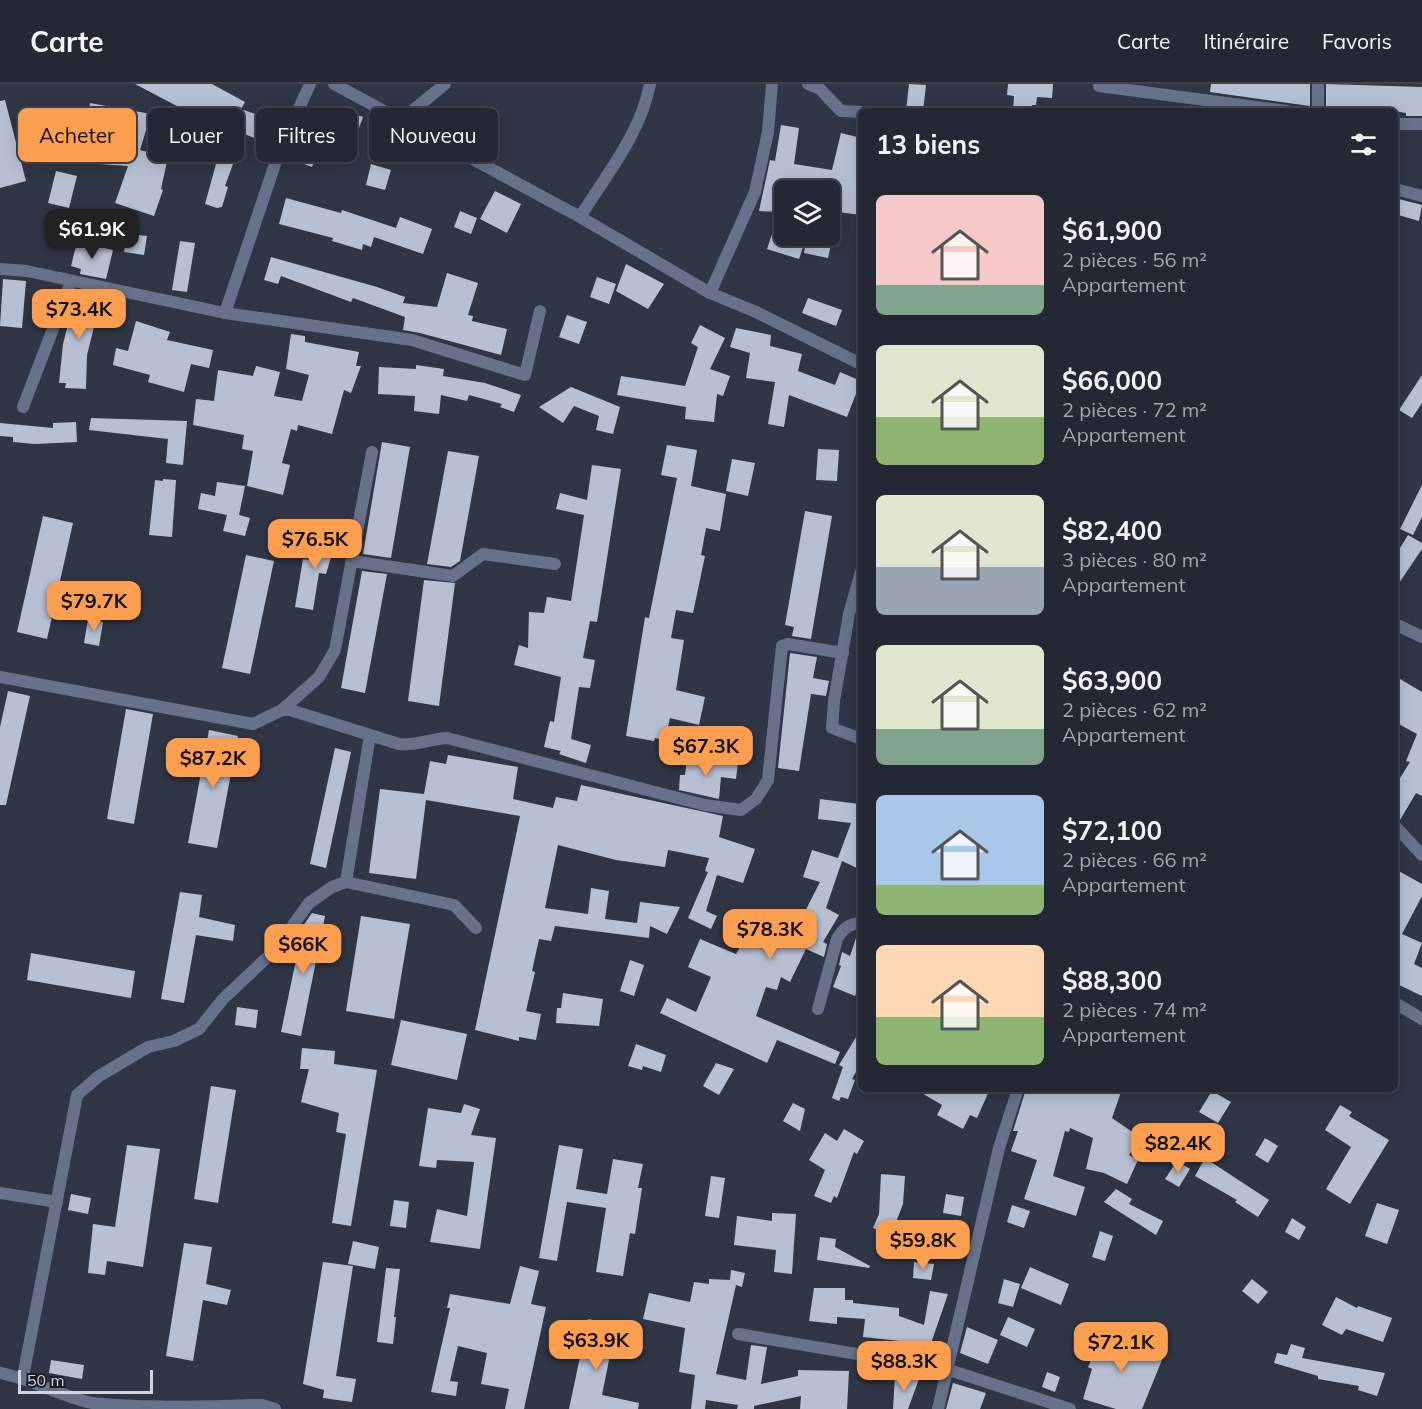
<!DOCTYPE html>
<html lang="fr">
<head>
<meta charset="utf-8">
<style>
	body { margin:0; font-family:Mulish,sans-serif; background:#303440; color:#f1f3f6; height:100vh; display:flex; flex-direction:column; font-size:22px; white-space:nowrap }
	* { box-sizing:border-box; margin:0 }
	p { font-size:20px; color:#a3a6ac }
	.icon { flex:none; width:33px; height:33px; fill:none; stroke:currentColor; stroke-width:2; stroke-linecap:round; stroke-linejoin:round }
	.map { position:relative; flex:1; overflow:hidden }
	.drawer { position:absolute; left:858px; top:24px; width:540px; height:984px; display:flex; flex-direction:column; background:#242834; border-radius:9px; box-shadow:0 3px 15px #0003,0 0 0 2px #41444f }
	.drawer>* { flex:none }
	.top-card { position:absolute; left:18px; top:24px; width:570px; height:54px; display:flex; gap:12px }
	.buttons { position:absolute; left:774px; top:96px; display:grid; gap:12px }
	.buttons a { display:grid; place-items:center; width:66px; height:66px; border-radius:9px; background:#242834; box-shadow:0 3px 15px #0003,0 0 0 2px #41444f; font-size:30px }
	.scale { position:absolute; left:18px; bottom:15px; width:135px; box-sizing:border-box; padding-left:6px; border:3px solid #d0d4dd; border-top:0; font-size:16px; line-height:21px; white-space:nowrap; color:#d0d4dd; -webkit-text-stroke:4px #1b1d24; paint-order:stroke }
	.price { position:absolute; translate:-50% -51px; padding:0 14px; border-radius:12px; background:#fb9e50; color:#111; font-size:20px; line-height:39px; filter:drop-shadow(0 2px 3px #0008) }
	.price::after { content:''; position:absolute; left:50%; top:36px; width:18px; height:14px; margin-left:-9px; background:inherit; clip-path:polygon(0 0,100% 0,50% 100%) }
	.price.on { background:#222; color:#fff }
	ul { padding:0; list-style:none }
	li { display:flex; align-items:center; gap:18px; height:150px; padding:0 18px }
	li span { display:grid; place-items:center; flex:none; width:168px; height:120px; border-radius:9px; color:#555 }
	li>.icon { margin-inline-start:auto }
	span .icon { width:72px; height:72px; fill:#fffc; stroke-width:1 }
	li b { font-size:26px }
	h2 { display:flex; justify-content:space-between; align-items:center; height:72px; padding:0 18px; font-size:26px }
	.pill { padding:0 21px; border-radius:9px; background:#242834; box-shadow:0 3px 15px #0003,0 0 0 2px #41444f; font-size:21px; line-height:54px }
	.pill.on { background:#fb9e50; color:#111 }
	header { display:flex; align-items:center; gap:36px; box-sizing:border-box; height:84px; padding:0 30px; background:#242834; border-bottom:2px solid #41444f }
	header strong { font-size:28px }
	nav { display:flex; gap:33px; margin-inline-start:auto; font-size:21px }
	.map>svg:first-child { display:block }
	.building { fill:#b7bfd2 }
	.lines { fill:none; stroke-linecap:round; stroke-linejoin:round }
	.minor { stroke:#67718a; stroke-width:12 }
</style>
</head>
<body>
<header>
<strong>Carte</strong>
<nav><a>Carte</a><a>Itinéraire</a><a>Favoris</a></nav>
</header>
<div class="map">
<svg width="1422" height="1325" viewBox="0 0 1422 1325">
	<rect width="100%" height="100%" fill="#303645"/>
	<!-- building -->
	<g class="building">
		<path d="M135,0H212L245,18L241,25L283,40L273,61L244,50L225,102L228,103L222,123L217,124L205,120L219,69L185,56L194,31Z"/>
		<path d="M909,0L926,1L923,27H906Z"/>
		<path d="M1008,0H1053L1052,14L1037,13L1036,21H1032L1031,27H1013L1014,12L1007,11Z"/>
		<path d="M1211,0H1310V22L1210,8Z"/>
		<path d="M1326,0L1422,3V32H1406V29L1395,27H1326Z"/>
		<path d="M5,16L26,97L0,104V17Z"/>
		<path d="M90,19L151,30L140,66L168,73L161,105L163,106L154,132L115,119L128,82L83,79Z"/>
		<path d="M342,26L363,33L346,80L326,72Z"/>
		<path d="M781,41L799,44L794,80L832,86L841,49L861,54V131L830,127V106H784L783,128L759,127L770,76L775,77Z"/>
		<path d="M295,55L319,64L312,83L288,74Z"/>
		<path d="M371,80L391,86L385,106L366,101Z"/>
		<path d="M56,87L77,92L69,124L48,119Z"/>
		<path d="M495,107L521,120L507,149L480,135Z"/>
		<path d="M286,114L341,129L342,126L396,144L400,133L432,145L423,170L374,153L371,163L363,160L362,166L332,157L333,154L279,140Z"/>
		<path d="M1395,114L1422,121L1419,137L1395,130Z"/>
		<path d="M460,127L477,134L471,150L454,143Z"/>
		<path d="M773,147L805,157L799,175L767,165Z"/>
		<path d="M127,150L147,152L144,171L124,168Z"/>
		<path d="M807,152L832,156L828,174L804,169Z"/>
		<path d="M180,157L195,159L187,208L172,206Z"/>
		<path d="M77,158L113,166L106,195L80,190L81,185L71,182Z"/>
		<path d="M271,173L377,203L405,213L403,219L437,223L447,189L478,199L468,231L473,232L472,237L507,245L501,271L420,249L403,246L405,233L353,214L351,218L281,192L278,200L264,196Z"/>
		<path d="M626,180L664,200L648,225L616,207Z"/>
		<path d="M597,193L616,200L609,220L590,213Z"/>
		<path d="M3,195L26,197L22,244L0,242Z"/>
		<path d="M77,206L102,211L87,271L86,305L65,304L66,299H59L63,260Z"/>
		<path d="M808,214L842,226L836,242L802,229Z"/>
		<path d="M567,231L587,238L579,260L559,253Z"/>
		<path d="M136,237L170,248L167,256L213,266L209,284L191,280L184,308L148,298L150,291L113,281L116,264L128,267Z"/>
		<path d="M700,241L725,254L710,285L730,292L723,312L717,310L714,338L685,335L686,323L617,311L621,292L685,302L698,263L691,259Z"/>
		<path d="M736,244L771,251L770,262L802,270L798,287L835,301L840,288L861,297L847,333L789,311L784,343L768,340L775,298L746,294L750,269L730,263Z"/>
		<path d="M291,250L305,252V258L359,268L356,282H361L351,309L344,306L332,350L298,341L297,347L291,345L282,379L290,381L283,411L247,402L253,367L242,365L244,351L193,341L196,315L214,317L218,286L253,292L256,282L280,288L274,312L302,317L309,291L286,285Z"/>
		<path d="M416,281L444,285L443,292L485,299L521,311L514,328L500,323L502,320L469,311L467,317L441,311L439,330L414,327L415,312L378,310L379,283L416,285Z"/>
		<path d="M1422,291V319L1412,334L1399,326Z"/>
		<path d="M571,303L620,323L613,350L596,346L599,332L574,322L563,339L539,323Z"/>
		<path d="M91,334L187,337L183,381L166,379L168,355L89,346Z"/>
		<path d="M76,338L77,358L35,360L13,358V353L0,352V339L53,344V339Z"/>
		<path d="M382,358L410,363L391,474L363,470Z"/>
		<path d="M667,361L697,366L691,402L726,410L720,447L706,444L701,471L705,472L693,529L676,526L671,554L684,556L676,606L705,613L699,641L670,634L665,656L655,654L654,657L626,652L645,533L649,534L677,394L661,391Z"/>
		<path d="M818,365L839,366L837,397L816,396Z"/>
		<path d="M448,367L479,372L460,477L451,483L427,480Z"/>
		<path d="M732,375L755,379L748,412L726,407Z"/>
		<path d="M592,381L621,385L597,538L590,537L583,574L595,576L590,604L579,603L571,655L591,661L586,679L559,670L561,667L544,663L550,637L554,638L561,593L514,581L519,561L528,564L529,528L544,529L547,513L571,517L584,431L556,425L560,409L587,416Z"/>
		<path d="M163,395L176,396L172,453L149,451L155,396L163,397Z"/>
		<path d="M217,398L245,402L239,431L250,434L245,452L223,447L227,431L198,425L201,409L215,412Z"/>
		<path d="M1422,401V433L1413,451L1400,445Z"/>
		<path d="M805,427L832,432L811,555L792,552L794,543L785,541Z"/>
		<path d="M43,432L73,439L47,555L17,548Z"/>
		<path d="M319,446L337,453L326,490L319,489L313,526L295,523L303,475L309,476Z"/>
		<path d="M1408,451L1422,459V465L1395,505V472Z"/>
		<path d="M246,471L274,477L250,590L222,584Z"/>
		<path d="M362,487L387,490L365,609L341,604Z"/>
		<path d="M424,496L455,499L439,622L408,617Z"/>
		<path d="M88,535L103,538L99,562L84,559Z"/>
		<path d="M790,569L817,573L813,594L829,597L826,612L811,610L799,687L778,684Z"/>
		<path d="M1395,592L1422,608V712L1416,709L1400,736L1395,734V702L1410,678L1406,677L1417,650L1395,638Z"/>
		<path d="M8,607L30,612L6,721H0V643Z"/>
		<path d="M126,625L153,630L134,740L107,735Z"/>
		<path d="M209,646L238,652L217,764L188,759Z"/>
		<path d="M335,664L351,668L326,784L310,780Z"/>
		<path d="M448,671L518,683L513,715L553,724L556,713L577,717L581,701L723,732L719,753L755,765L743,799L717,791L706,827L717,832L711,845L688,834L708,788L705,787L709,774L668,766L665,783L616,776L558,761L545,824L588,830L591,804L609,807L605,835L637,839L640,818L680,823L667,850L650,842L649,854L555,842L551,857L539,855L532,887L535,888L526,927L541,930L536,956L519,953V957L475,946L520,732L426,716L416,795L369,789L380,705L424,710L430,677L446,680Z"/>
		<path d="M687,674L738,679L736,695L721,693L719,715L679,706L680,691H685Z"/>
		<path d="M820,715L859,720L861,717V786L842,777L826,824L839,831L823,858L827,860L824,873L806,865L790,898L781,893L777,906L766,903L756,932L840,968L835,980L777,956L767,979L660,929L667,914L696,928L711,893L688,883L700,855L736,870L751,844L764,851L771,838L794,849L820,798L803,793L812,766L838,774L851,739L818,735Z"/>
		<path d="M1395,785L1422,800V812L1402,850L1422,859L1414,880L1422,884V912L1395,899Z"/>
		<path d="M180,808L202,811L199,833L235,841L233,857L196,851L184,919L161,915Z"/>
		<path d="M312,829L325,832L301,952L281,948L303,842Z"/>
		<path d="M361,832L410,840L394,935L346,927Z"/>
		<path d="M858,848H861V897L855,912L833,903L841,882L839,881L842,868L850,872Z"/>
		<path d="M31,869L135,887L131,914L27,896Z"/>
		<path d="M630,876L644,881L634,912L620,907Z"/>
		<path d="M563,909L603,915L599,942L556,939L557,924H561Z"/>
		<path d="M237,923L258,926L256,944L235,941Z"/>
		<path d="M401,936L467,950L457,996L391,981Z"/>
		<path d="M861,945V979L852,995L855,996L848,1015L841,1013L839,1017L832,1014L843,983L839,981Z"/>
		<path d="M636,960L666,971L661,988L643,982L642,986L628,982Z"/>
		<path d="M302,964L335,967L334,980L377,986L351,1142L332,1139L346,1050L336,1048L339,1029L301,1018L309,985H300Z"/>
		<path d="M716,979L734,985L719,1011L703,1002Z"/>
		<path d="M211,1002L236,1006L218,1119L194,1115Z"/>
		<path d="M915,1005H990L977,1034L970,1031L963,1045L937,1031L942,1021Z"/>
		<path d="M1026,1005H1122L1112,1034L1141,1054L1129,1071L1138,1076L1127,1100L1104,1089L1086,1085L1093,1054L1070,1044L1069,1048L1065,1047L1053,1092L1085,1103L1076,1132L1024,1115L1037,1076L1011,1067L1018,1047H1013Z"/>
		<path d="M1212,1007L1231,1018L1218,1039L1199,1028Z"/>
		<path d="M793,1019L805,1025L800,1047L783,1037Z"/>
		<path d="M464,1020L480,1025L471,1051L496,1054L480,1165L430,1158L437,1125L467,1132L474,1078L437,1076L436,1084L419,1082L428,1024L461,1029Z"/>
		<path d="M1340,1021L1352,1028L1349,1032L1389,1056L1350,1120L1326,1105L1351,1063L1325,1046Z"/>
		<path d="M844,1045L864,1057L857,1070L854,1068L837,1114L834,1112L831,1119L814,1112L825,1086L809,1076L825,1049L837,1057Z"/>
		<path d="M1265,1054L1278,1062L1268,1079L1255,1071Z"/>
		<path d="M127,1061L160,1065L143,1183L107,1177L105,1191L88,1189L93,1140L115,1143Z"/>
		<path d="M559,1061L583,1065L576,1105L607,1110L613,1075L643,1080L638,1104H642L635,1150L630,1149L623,1192L596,1188L606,1124L567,1118L557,1177L539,1174Z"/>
		<path d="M1205,1074L1269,1116L1258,1133L1235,1118L1237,1116L1195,1092Z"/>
		<path d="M1177,1077L1190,1085L1179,1103L1165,1095Z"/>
		<path d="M881,1090L905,1092L903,1120L891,1151L873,1144L879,1130Z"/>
		<path d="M711,1092L725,1094L719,1134L705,1132Z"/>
		<path d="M1116,1105L1132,1115L1129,1120L1163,1137L1156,1151L1104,1118Z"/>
		<path d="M71,1110L91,1114L88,1130L68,1126Z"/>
		<path d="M946,1110L964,1113L961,1132L943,1129Z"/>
		<path d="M394,1116L409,1118L406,1144L390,1142Z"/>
		<path d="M1377,1119L1399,1126L1387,1160L1365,1152Z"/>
		<path d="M1012,1121L1030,1127L1024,1144L1007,1138Z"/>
		<path d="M772,1129L796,1130L792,1190L774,1188L776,1166L734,1161L737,1132L772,1137Z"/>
		<path d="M1292,1134L1306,1143L1299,1156L1285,1148Z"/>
		<path d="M1100,1147L1113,1152L1105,1177L1092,1173Z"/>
		<path d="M820,1153L836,1155L835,1163L870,1182L869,1184L817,1176Z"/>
		<path d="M353,1157L379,1163L375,1185L348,1180Z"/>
		<path d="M184,1159L212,1163L206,1200L231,1206L227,1221L203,1216L193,1277L166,1272Z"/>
		<path d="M323,1178L353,1182L336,1292L356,1295L352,1318L323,1314L324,1306L303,1300Z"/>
		<path d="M914,1178L934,1180L931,1196L913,1194Z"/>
		<path d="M520,1182L539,1187L531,1220L546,1223L524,1325H505L509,1305L481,1300L487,1269L458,1262L450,1297L458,1298L456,1312L431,1308L450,1224H447L450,1210L510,1220Z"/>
		<path d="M1030,1183L1069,1200L1061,1221L1021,1204Z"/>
		<path d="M386,1184L400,1185L394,1233H396L393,1260L377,1258Z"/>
		<path d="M731,1186L745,1189L742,1203L736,1201L716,1290L746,1296L751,1261L767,1263L761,1300L798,1292V1286L849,1287L847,1325H800L801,1312L754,1322V1325H737L738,1321L706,1316L705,1325H691L695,1291L679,1288L685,1244L643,1235L649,1209L690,1218L694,1198L709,1200V1195L730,1196Z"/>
		<path d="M1004,1195L1020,1200L1013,1223L998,1219Z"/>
		<path d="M1252,1195L1268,1208L1258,1220L1242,1207Z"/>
		<path d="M814,1204H845V1216H853V1219L899,1224V1232L924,1241L930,1207L948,1210L927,1271L919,1269V1264L900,1257L863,1253L865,1235L837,1233V1240L809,1237Z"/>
		<path d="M1336,1213L1357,1224L1358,1222L1392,1234L1383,1258L1346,1245L1342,1251L1322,1241Z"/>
		<path d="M1008,1233L1035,1245L1027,1263L1000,1251Z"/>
		<path d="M588,1235L616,1241L602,1311L639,1319L638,1325H569Z"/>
		<path d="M967,1243L998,1256L988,1280L960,1269Z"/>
		<path d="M1104,1245L1164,1271L1142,1325H1116L1083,1315L1092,1285L1088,1283Z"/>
		<path d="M1291,1260L1305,1264L1302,1274L1385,1289L1377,1312L1358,1306L1359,1302L1318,1295V1292L1274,1279L1277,1269L1287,1271Z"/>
		<path d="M51,1276L84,1281L82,1295L49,1289Z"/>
		<path d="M1047,1288L1060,1293L1055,1308L1042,1303Z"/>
		<path d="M895,1292L919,1295L908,1325H893Z"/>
		<path d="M953,1299L986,1309L980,1325H946Z"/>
	</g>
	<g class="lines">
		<!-- minor -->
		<g class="minor">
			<path d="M334,0L580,133L710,209L756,228L861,280"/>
			<path d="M808,0L820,5L841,27L861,28"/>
			<path d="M1318,0V27"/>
			<path d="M1099,2L1287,27"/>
			<path d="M401,36L445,0"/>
			<path d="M1395,40H1422"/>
			<path d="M1395,105L1422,112"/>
			<path d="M580,133C606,91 641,49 650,0"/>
			<path d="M0,185L27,187L225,229L412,256L525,291L540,227"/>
			<path d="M710,209L755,108L768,48L772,0"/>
			<path d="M225,229L279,68L310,0"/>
			<path d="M23,323L71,198"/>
			<path d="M352,477L453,492L483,470L555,480"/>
			<path d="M861,488L849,530L834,617L832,644L861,655"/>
			<path d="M1395,540L1422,553"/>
			<path d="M0,593L253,640L282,626H290L399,660C416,662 430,655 447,654L705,721L741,726L756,715L768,696L782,562L788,560L843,569"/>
			<path d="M282,626L319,593L335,566L372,368"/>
			<path d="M1395,742L1422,771"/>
			<path d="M346,798L370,651"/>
			<path d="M1395,919L1422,935"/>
			<path d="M818,925L837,855C843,845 848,840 861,839"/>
			<path d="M0,1109L57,1118"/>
			<path d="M738,1250L946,1285L1070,1325"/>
			<path d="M0,1289C32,1295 60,1312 92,1319C147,1325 207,1322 262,1321L275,1325"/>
			<path d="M23,1293L77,1011L99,992L148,963L174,957L199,945L223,915L275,866L309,819L332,803L346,798L454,821L476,844"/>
			<path d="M938,1325L999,1064L1018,1005"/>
		</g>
	</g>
</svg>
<div class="buttons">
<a><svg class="icon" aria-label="layers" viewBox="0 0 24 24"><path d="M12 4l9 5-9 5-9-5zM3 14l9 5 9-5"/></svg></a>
</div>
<div class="scale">50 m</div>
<b class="price on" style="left:92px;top:176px">$61.9K</b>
<b class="price" style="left:79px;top:256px">$73.4K</b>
<b class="price" style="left:315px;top:486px">$76.5K</b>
<b class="price" style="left:94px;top:548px">$79.7K</b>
<b class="price" style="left:706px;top:693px">$67.3K</b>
<b class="price" style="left:213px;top:705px">$87.2K</b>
<b class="price" style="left:770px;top:876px">$78.3K</b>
<b class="price" style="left:303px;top:891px">$66K</b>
<b class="price" style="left:1178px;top:1090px">$82.4K</b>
<b class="price" style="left:923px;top:1187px">$59.8K</b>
<b class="price" style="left:596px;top:1287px">$63.9K</b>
<b class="price" style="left:1121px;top:1289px">$72.1K</b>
<b class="price" style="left:904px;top:1308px">$88.3K</b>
<div class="top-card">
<a class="pill on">Acheter</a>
<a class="pill">Louer</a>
<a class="pill">Filtres</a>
<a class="pill">Nouveau</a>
</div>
<section class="drawer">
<h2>13 biens<svg class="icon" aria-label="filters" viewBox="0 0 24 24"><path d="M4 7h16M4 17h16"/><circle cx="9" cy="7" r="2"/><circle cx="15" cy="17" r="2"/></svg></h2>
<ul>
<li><span style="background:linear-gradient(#f6c9c9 75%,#7fa58c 0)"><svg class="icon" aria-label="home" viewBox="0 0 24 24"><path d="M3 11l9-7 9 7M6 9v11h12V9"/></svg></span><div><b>$61,900</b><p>2 pièces · 56 m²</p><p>Appartement</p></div></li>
<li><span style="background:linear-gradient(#dfe7d0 60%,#8fb573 0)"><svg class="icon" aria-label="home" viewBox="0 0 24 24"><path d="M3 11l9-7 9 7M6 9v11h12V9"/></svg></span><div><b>$66,000</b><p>2 pièces · 72 m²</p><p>Appartement</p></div></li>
<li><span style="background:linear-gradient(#dfe7d0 60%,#9aa5b1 0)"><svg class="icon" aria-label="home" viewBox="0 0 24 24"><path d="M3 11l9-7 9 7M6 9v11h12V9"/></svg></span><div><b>$82,400</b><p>3 pièces · 80 m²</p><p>Appartement</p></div></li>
<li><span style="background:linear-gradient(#dfe7d0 70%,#7fa58c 0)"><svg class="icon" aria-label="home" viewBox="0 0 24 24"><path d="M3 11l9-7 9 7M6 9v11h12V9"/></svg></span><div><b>$63,900</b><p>2 pièces · 62 m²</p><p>Appartement</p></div></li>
<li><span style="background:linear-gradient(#a9c7e8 75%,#8fb573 0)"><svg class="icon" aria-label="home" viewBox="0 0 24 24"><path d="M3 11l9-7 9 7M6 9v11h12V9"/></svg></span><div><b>$72,100</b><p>2 pièces · 66 m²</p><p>Appartement</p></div></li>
<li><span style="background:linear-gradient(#ffd9b3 60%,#8fb573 0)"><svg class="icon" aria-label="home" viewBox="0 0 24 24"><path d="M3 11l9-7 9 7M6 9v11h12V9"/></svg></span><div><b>$88,300</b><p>2 pièces · 74 m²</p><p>Appartement</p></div></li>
</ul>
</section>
</div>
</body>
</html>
